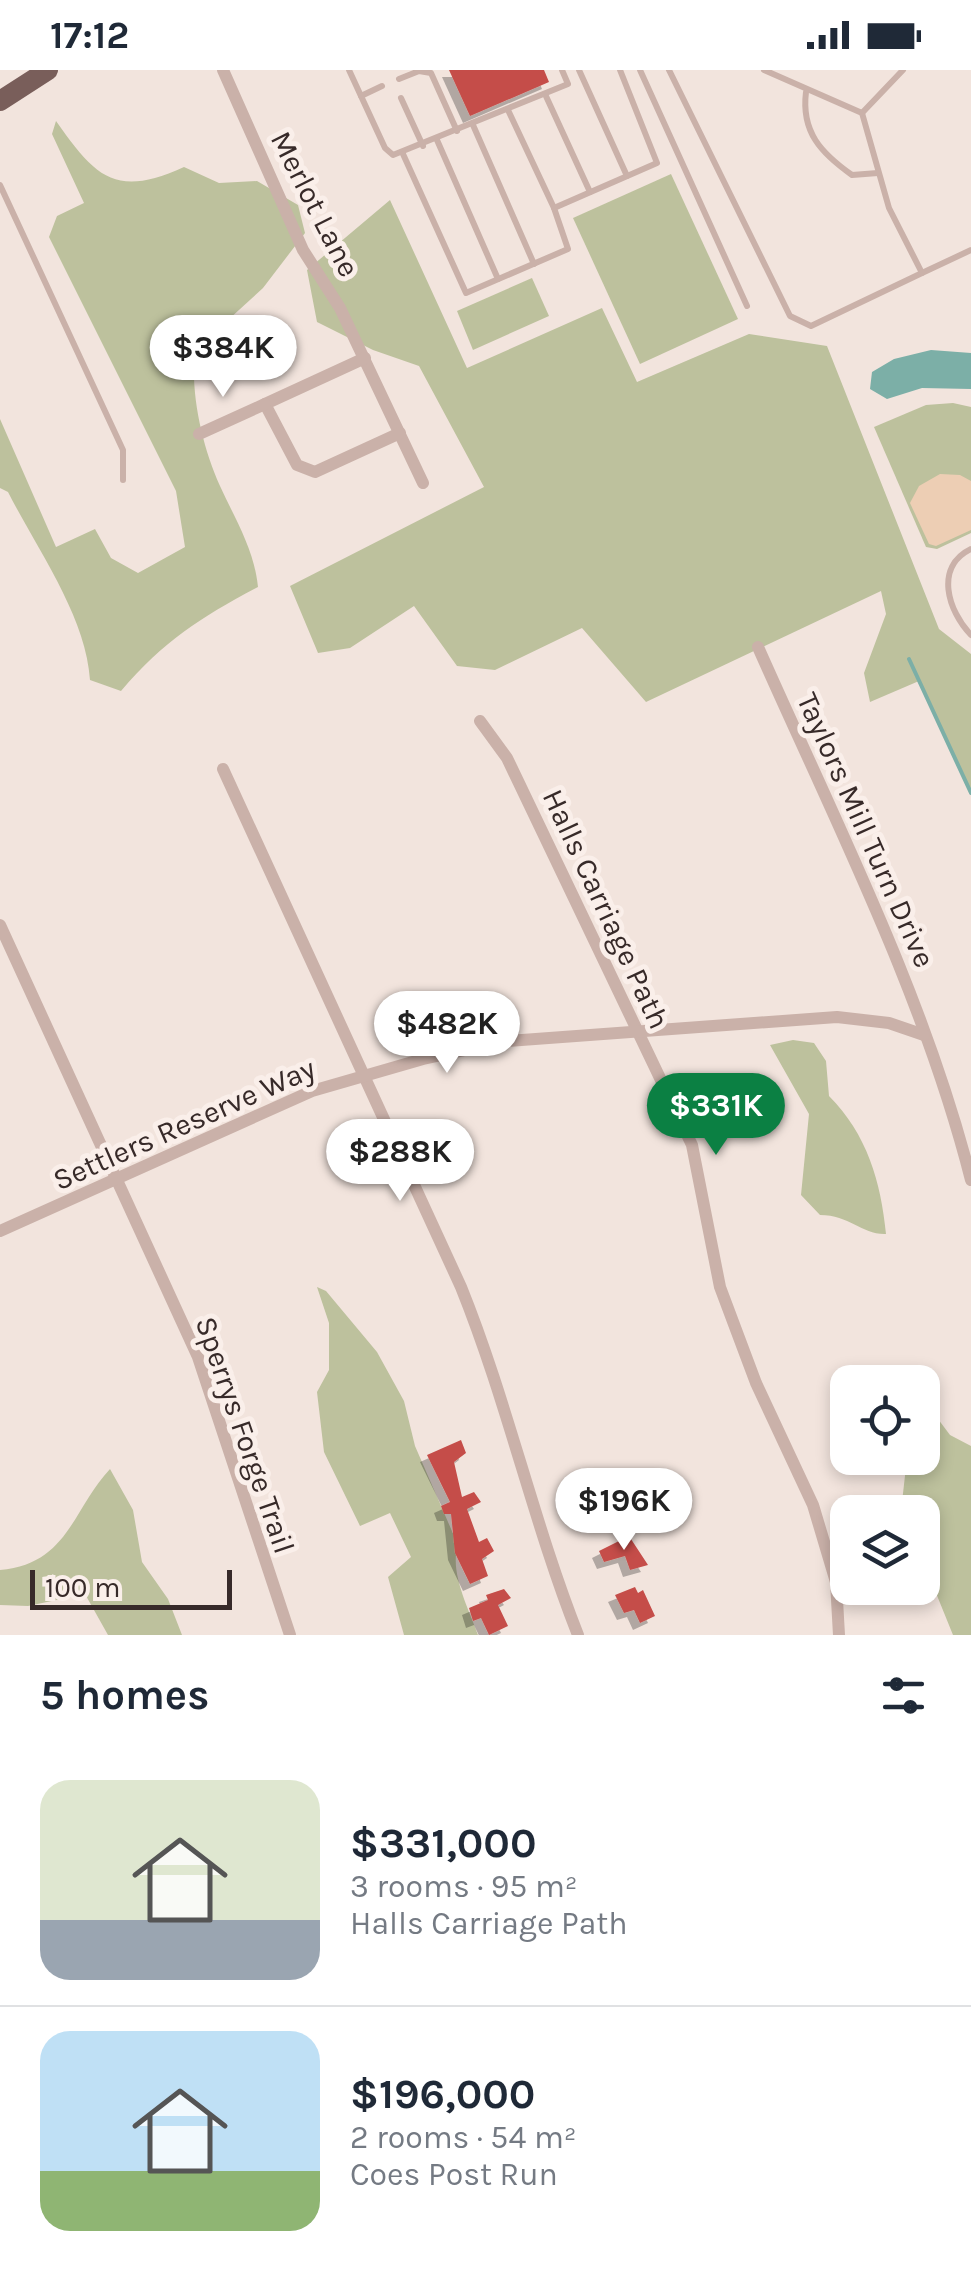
<!DOCTYPE html>
<html lang="en">
<head>
<meta charset="utf-8">
<style>
	body { margin:0; font-family:Karla,sans-serif; background:#f6f6f7; color:#1f2937; height:100vh; display:flex; flex-direction:column; font-size:38px; white-space:nowrap }
	* { box-sizing:border-box; margin:0 }
	p { font-size:32px; color:#747a83 }
	.icon { flex:none; width:55px; height:55px; fill:none; stroke:currentColor; stroke-width:2; stroke-linecap:round; stroke-linejoin:round }
	.map { position:relative; height:1565px; overflow:hidden }
	.side { display:flex; flex-direction:column; background:#fff; flex:1 }
	.side>* { flex:none }
	.buttons { position:absolute; left:830px; top:1295px; display:grid; gap:20px }
	.buttons a { display:grid; place-items:center; width:110px; height:110px; border-radius:20px; background:#fff; box-shadow:0 5px 15px #0003; font-size:50px }
	.scale { position:absolute; left:30px; bottom:25px; width:202px; box-sizing:border-box; padding-left:10px; border:5px solid #372a29; border-top:0; font-size:28px; line-height:35px; white-space:nowrap; color:#372a29; -webkit-text-stroke:8px #faefea; paint-order:stroke }
	.price { position:absolute; translate:-50% -85px; padding:0 22px; border-radius:35px; background:#fff; color:#222; font-size:32px; line-height:65px; filter:drop-shadow(0 2px 5px #0008) }
	.price::after { content:''; position:absolute; left:50%; top:60px; width:30px; height:22px; margin-left:-15px; background:inherit; clip-path:polygon(0 0,100% 0,50% 100%) }
	.price.on { background:#0b8043; color:#fff }
	ul { padding:0; list-style:none }
	li { display:flex; align-items:center; gap:30px; height:250px; padding:0 40px }
	li+li { border-top:2px solid #e0e1e3 }
	li span { display:grid; place-items:center; flex:none; width:280px; height:200px; border-radius:30px; color:#555 }
	li>.icon { margin-inline-start:auto }
	span .icon { width:120px; height:120px; fill:#fffc; stroke-width:1 }
	li b { font-size:42px }
	h2 { display:flex; justify-content:space-between; align-items:center; height:120px; padding:0 40px; font-size:42px }
	.status { display:flex; justify-content:space-between; align-items:center; height:70px; padding:0 50px; background:#fff; direction:ltr }
	.status svg { height:28px; fill:currentColor }
	.map>svg:first-child { display:block }
	.green { fill:#bdc19d }
	.sand { fill:#edceb4 }
	.water { fill:#7cafa7 }
	.lines { fill:none; stroke-linecap:round; stroke-linejoin:round }
	.stream { stroke:#7cafa7; stroke-width:4 }
	.building { fill:#c54d49; filter:url(#shadow) }
	.service { stroke:#cab1a9; stroke-width:6 }
	.minor { stroke:#cab1a9; stroke-width:12 }
	.primary { stroke:#795e5a; stroke-width:20 }
	.labels { text-anchor:middle; dominant-baseline:central; stroke-width:10; stroke-linejoin:round; paint-order:stroke }
	.street-label { font-size:30px; fill:#372a29; stroke:#faefea }
</style>
</head>
<body>
<div class="status"><b>17:12</b><svg viewBox="0 0 49 12"><path d="M0 12V9h3v3zM5 12V6h3v6zM10 12V3h3v9zM15 12V0h3v12zM26 1h20v11H26zM47 4h2v5h-2z"/></svg></div>
<div class="map">
<svg width="971" height="1565" viewBox="0 0 971 1565">
	<defs>
		<filter id="shadow"><feDropShadow dx="-7" dy="7" stdDeviation="0" flood-color="#0004"/></filter>
	</defs>
	<rect width="100%" height="100%" fill="#f2e4dd"/>
	<!-- green -->
	<g class="green">
		<path d="M56,51C96,108 116,128 184,97L219,113L257,111L298,135L305,163L263,218L195,280C190,323 202,376 220,416C236,451 254,479 258,517C200,548 165,570 121,621L90,610C86,546 37,479 8,422L0,418V349L56,477L95,459L111,488L138,503L185,477L176,421L49,167L57,146L84,133L52,64Z"/>
		<path d="M671,104L738,249L640,294L573,148Z"/>
		<path d="M390,130L467,298L602,238L637,312L749,264L827,276L939,559L971,584V723L919,611L870,632L864,603L886,544L881,521L646,632L582,558L495,600L457,596L414,536L350,578L318,583L290,516L484,417L419,296L373,280L317,252L307,200Z"/>
		<path d="M532,208L549,246L473,280L457,241Z"/>
		<path d="M953,333L971,337V463L937,479L926,477L874,357L926,335Z"/>
		<path d="M793,970L814,973L826,991L829,1026C867,1064 881,1112 886,1164C862,1165 850,1145 820,1145L801,1125L809,1044L770,975Z"/>
		<path d="M317,1217L326,1221L377,1282L404,1331L415,1376L458,1475C449,1502 469,1539 478,1565H404L388,1507L411,1487L390,1443L360,1456L324,1382L317,1322L329,1300V1253Z"/>
		<path d="M923,1329L950,1365L971,1376V1565H953L923,1491L922,1442L901,1441L907,1388H922Z"/>
		<path d="M110,1399L133,1440L142,1492L168,1529L182,1565H108L85,1524L28,1536L0,1535V1500C68,1494 72,1440 110,1399Z"/>
	</g>
	<!-- sand -->
	<path class="sand" d="M940,404L960,405L971,411V460L936,476L929,474L910,433L919,416Z"/>
	<!-- water -->
	<path class="water" d="M931,280L971,283V319L922,318L887,329L870,319L872,302L894,289Z"/>
	<g class="lines">
		<!-- stream -->
		<path class="stream" d="M909,589L971,723"/>
	</g>
	<!-- building -->
	<g class="building">
		<path d="M449,0H544L549,12L470,46Z"/>
		<path d="M461,1370L466,1383L454,1392L462,1427L474,1422L481,1432L467,1439L479,1472L487,1468L494,1481L482,1489L488,1506L470,1514L455,1483L451,1444H444L441,1436L450,1432L427,1385Z"/>
		<path d="M629,1466L648,1495L630,1500L625,1486L604,1492L599,1481Z"/>
		<path d="M635,1517L638,1523L643,1520L655,1546L640,1553L634,1540L624,1543L615,1525Z"/>
		<path d="M504,1519L511,1528L498,1535L508,1556L489,1565L481,1548L473,1551L469,1538L488,1530L486,1525Z"/>
	</g>
	<g class="lines">
		<!-- service -->
		<g class="service">
			<path d="M349,0L385,78L393,85L568,14L562,0"/>
			<path d="M579,0L627,106"/>
			<path d="M640,0L747,236"/>
			<path d="M669,0L790,246L811,256L922,203L889,138L862,43L764,0"/>
			<path d="M399,9L419,1L431,3L457,61"/>
			<path d="M806,22C801,62 821,83 852,105L878,103"/>
			<path d="M545,24L590,122"/>
			<path d="M361,26L382,16"/>
			<path d="M401,28L423,76"/>
			<path d="M508,40L554,138"/>
			<path d="M862,43L903,0"/>
			<path d="M473,55L534,194"/>
			<path d="M437,70L498,209"/>
			<path d="M403,84L466,223L568,179L554,138L657,93L620,0"/>
			<path d="M0,115L123,380V410"/>
			<path d="M922,203L971,180"/>
			<path d="M971,479C934,497 948,541 971,565"/>
		</g>
		<!-- minor -->
		<g class="minor">
			<path d="M223,0L303,180L340,238L423,413"/>
			<path d="M365,288L265,334L297,395L315,402L400,363"/>
			<path d="M199,364L265,334"/>
			<path d="M758,577C835,751 924,925 971,1110"/>
			<path d="M480,651L507,688L692,1075L720,1217L756,1313L813,1435L836,1512L839,1565"/>
			<path d="M223,699L461,1217C507,1331 533,1451 578,1565"/>
			<path d="M0,855L198,1287L290,1565"/>
			<path d="M0,1161L312,1021L423,989L507,971L837,947L889,953L924,965"/>
		</g>
		<!-- primary -->
		<path class="primary" d="M0,31L48,0"/>
	</g>
	<g class="labels">
		<!-- street labels -->
		<g class="street-label">
			<text transform="translate(315 134) rotate(63)">Merlot Lane</text>
			<text transform="translate(866 760) rotate(66)">Taylors Mill Turn Drive</text>
			<text transform="translate(606 839) rotate(65)">Halls Carriage Path</text>
			<text transform="translate(184 1054) rotate(-24)">Settlers Reserve Way</text>
			<text transform="translate(245 1365) rotate(71)">Sperrys Forge Trail</text>
		</g>
	</g>
</svg>
<div class="buttons">
<a><svg class="icon" aria-label="locate" viewBox="0 0 24 24"><circle cx="12" cy="12" r="6"/><path d="M12 2v4M12 18v4M2 12h4M18 12h4"/></svg></a>
<a><svg class="icon" aria-label="layers" viewBox="0 0 24 24"><path d="M12 4l9 5-9 5-9-5zM3 14l9 5 9-5"/></svg></a>
</div>
<div class="scale">100 m</div>
<b class="price" style="left:223px;top:330px">$384K</b>
<b class="price" style="left:447px;top:1006px">$482K</b>
<b class="price on" style="left:716px;top:1088px">$331K</b>
<b class="price" style="left:400px;top:1134px">$288K</b>
<b class="price" style="left:624px;top:1483px">$196K</b>
</div>
<section class="side">
<h2>5 homes<svg class="icon" aria-label="filters" viewBox="0 0 24 24"><path d="M4 7h16M4 17h16"/><circle cx="9" cy="7" r="2"/><circle cx="15" cy="17" r="2"/></svg></h2>
<ul>
<li><span style="background:linear-gradient(#dfe7d0 70%,#9aa5b1 0)"><svg class="icon" aria-label="home" viewBox="0 0 24 24"><path d="M3 11l9-7 9 7M6 9v11h12V9"/></svg></span><div><b>$331,000</b><p>3 rooms · 95 m²</p><p>Halls Carriage Path</p></div></li>
<li><span style="background:linear-gradient(#bfe0f5 70%,#8fb573 0)"><svg class="icon" aria-label="home" viewBox="0 0 24 24"><path d="M3 11l9-7 9 7M6 9v11h12V9"/></svg></span><div><b>$196,000</b><p>2 rooms · 54 m²</p><p>Coes Post Run</p></div></li>
</ul>
</section>
</body>
</html>
